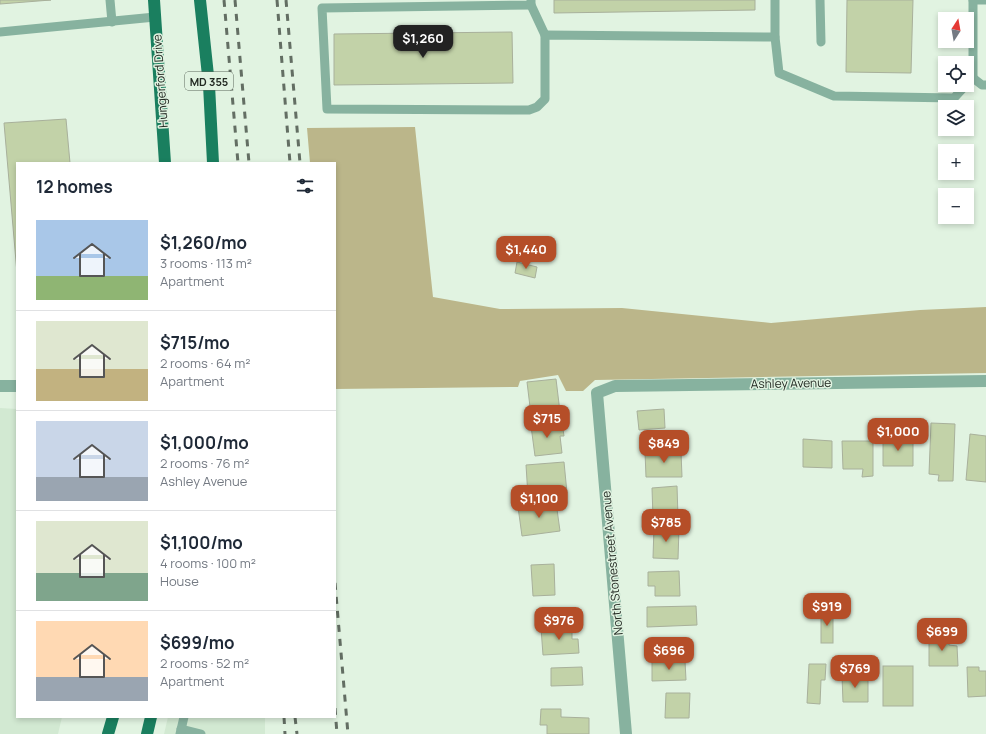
<!DOCTYPE html>
<html lang="en">
<head>
<meta charset="utf-8">
<style>
	body { margin:0; font-family:Manrope,sans-serif; background:#f2f2f3; color:#1f2937; height:100vh; display:flex; flex-direction:column; font-size:15px; white-space:nowrap }
	* { box-sizing:border-box; margin:0 }
	p { font-size:13px; color:#747a83 }
	.icon { flex:none; width:22px; height:22px; fill:none; stroke:currentColor; stroke-width:2; stroke-linecap:round; stroke-linejoin:round }
	.map { position:relative; flex:1; overflow:hidden }
	.details { position:absolute; left:16px; top:162px; width:320px; height:556px; display:flex; flex-direction:column; background:#fff; border-radius:0px; box-shadow:0 2px 6px #0003 }
	.details>* { flex:none }
	.needle { width:26px; rotate:11deg }
	.controls { position:absolute; left:938px; top:12px; display:grid; gap:8px }
	.controls a { display:grid; place-items:center; width:36px; height:36px; border-radius:0px; background:#fff; box-shadow:0 2px 6px #0003; font-size:20px }
	.price { position:absolute; translate:-50% -34px; padding:0 9px; border-radius:8px; background:#b54e28; color:#fff; font-size:13px; line-height:26px; filter:drop-shadow(0 1px 2px #0008) }
	.price::after { content:''; position:absolute; left:50%; top:24px; width:12px; height:9px; margin-left:-6px; background:inherit; clip-path:polygon(0 0,100% 0,50% 100%) }
	.price.on { background:#222; color:#fff }
	ul { padding:0; list-style:none }
	li { display:flex; align-items:center; gap:12px; height:100px; padding:0 20px }
	li+li { border-top:1px solid #e0e1e3 }
	li span { display:grid; place-items:center; flex:none; width:112px; height:80px; border-radius:0px; color:#555 }
	li>.icon { margin-inline-start:auto }
	span .icon { width:48px; height:48px; fill:#fffc; stroke-width:1 }
	li b { font-size:17px }
	h2 { display:flex; justify-content:space-between; align-items:center; height:48px; padding:0 20px; font-size:17px }
	.map>svg:first-child { display:block }
	.built { fill:#d2e9d2 }
	.forest { fill:#bbb68a }
	.building { fill:#c2d2a8; stroke:#a8b09b }
	.lines { fill:none; stroke-linecap:round; stroke-linejoin:round }
	.service { stroke:#87b29f; stroke-width:9 }
	.minor { stroke:#87b29f; stroke-width:12 }
	.tertiary { stroke:#87b29f; stroke-width:12 }
	.primary { stroke:#1a7f5f; stroke-width:12 }
	.rail { stroke:#636e63; stroke-width:3; stroke-dasharray:7 7; stroke-linecap:butt }
	.labels { text-anchor:middle; dominant-baseline:central; stroke-width:3; stroke-linejoin:round; paint-order:stroke }
	.shield { fill:#e1f3e1; stroke:#5b665b; stroke-width:1 }
	.shield-label { font-size:11px; font-weight:bold; fill:#222922 }
	.street-label { font-size:12px; fill:#222922; stroke:#e1f3e1 }
</style>
</head>
<body>
<div class="map">
<svg width="986" height="734" viewBox="0 0 986 734">
	<rect width="100%" height="100%" fill="#e1f3e1"/>
	<!-- built -->
	<g class="built">
		<path d="M0,408L17,409V717H62L58,734H0Z"/>
		<path d="M168,717H265V734H164Z"/>
	</g>
	<!-- forest -->
	<path class="forest" d="M415,127L433,297L500,309L622,308L771,323L920,310L986,307V373L595,380L583,391H566L558,375L520,381L518,387L335,389V163H310L307,128Z"/>
	<!-- building -->
	<g class="building">
		<path d="M0,0H51L0,4Z"/>
		<path d="M554,0H755V10L554,13Z"/>
		<path d="M847,0H913L911,73L846,72Z"/>
		<path d="M512,32L513,83L334,85V34Z"/>
		<path d="M66,119L70,163H17V273L4,123Z"/>
		<path d="M517,262L537,267L535,278L515,273Z"/>
		<path d="M556,379L560,412L531,415L527,382Z"/>
		<path d="M664,409L665,428L639,430L637,411Z"/>
		<path d="M562,422L564,436H560L562,453L535,456L531,426Z"/>
		<path d="M931,423L955,424L953,481H938L939,475L929,474Z"/>
		<path d="M970,434L986,436V482L966,480Z"/>
		<path d="M903,436L913,437V466H883V437L902,438Z"/>
		<path d="M803,439L832,441V468L803,467Z"/>
		<path d="M842,441H873V476L862,477L863,469H843Z"/>
		<path d="M645,452H681L682,477H646Z"/>
		<path d="M564,462L567,493L528,496L526,465Z"/>
		<path d="M677,486L678,517L653,518L652,488Z"/>
		<path d="M556,502L560,531L522,536L518,507Z"/>
		<path d="M654,527L679,528L678,559L653,558Z"/>
		<path d="M554,564L555,595L533,596L531,565Z"/>
		<path d="M679,571L680,596H655V586H648V572Z"/>
		<path d="M696,606L697,625L647,627V607Z"/>
		<rect x="821" y="611" width="12" height="32"/>
		<path d="M572,626V639H578L579,653L543,655L541,628Z"/>
		<path d="M929,636H949V645L957,646L958,666H929Z"/>
		<path d="M685,661L686,680L652,681V662Z"/>
		<path d="M809,664H826L825,680H821L820,704L807,703Z"/>
		<rect x="883" y="666" width="30" height="40"/>
		<path d="M582,667L583,685L551,686V668Z"/>
		<path d="M967,667H979V671H986V696L968,697Z"/>
		<path d="M842,676H868V702H843Z"/>
		<path d="M666,693H690L689,718H665Z"/>
		<path d="M541,709H561V717L589,718V734H547V725H540Z"/>
	</g>
	<g class="lines">
		<!-- service -->
		<g class="service">
			<path d="M110,0L112,22"/>
			<path d="M531,0V5L322,8L327,109L529,110L537,107L545,99V35L775,37V0"/>
			<path d="M820,0L821,42"/>
			<path d="M973,0H986"/>
			<path d="M531,5L545,35"/>
			<path d="M0,32L155,17"/>
			<path d="M775,37L779,73L834,96L954,98L966,85"/>
			<path d="M973,78L982,85H986"/>
			<path d="M967,84L973,78V0"/>
			<path d="M181,729L201,734"/>
			<path d="M180,734L184,717"/>
		</g>
		<!-- minor -->
		<path class="minor" d="M626,734L597,393L615,386L986,381"/>
		<!-- tertiary -->
		<path class="tertiary" d="M0,386H17"/>
		<!-- primary -->
		<g class="primary">
			<path d="M154,0L165,163"/>
			<path d="M200,0L209,85L213,163"/>
			<path d="M108,734L113,717"/>
			<path d="M147,734L151,717"/>
		</g>
		<!-- rail -->
		<g class="rail">
			<path d="M224,0L238,163"/>
			<path d="M235,0L249,163"/>
			<path d="M277,0L290,163"/>
			<path d="M286,0L300,163"/>
			<path d="M335,583L348,734"/>
			<path d="M335,708L337,734"/>
			<path d="M284,717L285,734"/>
			<path d="M295,717L297,734"/>
		</g>
	</g>
	<g class="labels">
		<!-- shield labels -->
		<rect class="shield" x="185" y="72" width="48" height="18" rx="3"/>
		<g class="shield-label">
			<text x="209" y="81">MD 355</text>
		</g>
		<!-- street labels -->
		<g class="street-label">
			<text transform="translate(160 81) rotate(-94)">Hungerford Drive</text>
			<text transform="translate(791 383) rotate(-1)">Ashley Avenue</text>
			<text transform="translate(612 563) rotate(-95)">North Stonestreet Avenue</text>
		</g>
	</g>
</svg>
<div class="controls">
<a><svg class="needle" viewBox="-14 -14 28 28"><path d="M0-13l5 13h-10z" fill="#e53935"/><path d="M0 13l5-13h-10z" fill="#747a83"/></svg></a>
<a><svg class="icon" aria-label="locate" viewBox="0 0 24 24"><circle cx="12" cy="12" r="6"/><path d="M12 2v4M12 18v4M2 12h4M18 12h4"/></svg></a>
<a><svg class="icon" aria-label="layers" viewBox="0 0 24 24"><path d="M12 4l9 5-9 5-9-5zM3 14l9 5 9-5"/></svg></a>
<a>+</a>
<a>−</a>
</div>
<b class="price on" style="left:423px;top:59px">$1,260</b>
<b class="price" style="left:526px;top:270px">$1,440</b>
<b class="price" style="left:547px;top:439px">$715</b>
<b class="price" style="left:898px;top:452px">$1,000</b>
<b class="price" style="left:664px;top:464px">$849</b>
<b class="price" style="left:539px;top:519px">$1,100</b>
<b class="price" style="left:666px;top:543px">$785</b>
<b class="price" style="left:827px;top:627px">$919</b>
<b class="price" style="left:559px;top:641px">$976</b>
<b class="price" style="left:942px;top:652px">$699</b>
<b class="price" style="left:669px;top:671px">$696</b>
<b class="price" style="left:855px;top:689px">$769</b>
<section class="details">
<h2>12 homes<svg class="icon" aria-label="filters" viewBox="0 0 24 24"><path d="M4 7h16M4 17h16"/><circle cx="9" cy="7" r="2"/><circle cx="15" cy="17" r="2"/></svg></h2>
<ul>
<li><span style="background:linear-gradient(#a9c7e8 70%,#8fb573 0)"><svg class="icon" aria-label="home" viewBox="0 0 24 24"><path d="M3 11l9-7 9 7M6 9v11h12V9"/></svg></span><div><b>$1,260/mo</b><p>3 rooms · 113 m²</p><p>Apartment</p></div></li>
<li><span style="background:linear-gradient(#dfe7d0 60%,#c2b280 0)"><svg class="icon" aria-label="home" viewBox="0 0 24 24"><path d="M3 11l9-7 9 7M6 9v11h12V9"/></svg></span><div><b>$715/mo</b><p>2 rooms · 64 m²</p><p>Apartment</p></div></li>
<li><span style="background:linear-gradient(#c9d6e8 70%,#9aa5b1 0)"><svg class="icon" aria-label="home" viewBox="0 0 24 24"><path d="M3 11l9-7 9 7M6 9v11h12V9"/></svg></span><div><b>$1,000/mo</b><p>2 rooms · 76 m²</p><p>Ashley Avenue</p></div></li>
<li><span style="background:linear-gradient(#dfe7d0 65%,#7fa58c 0)"><svg class="icon" aria-label="home" viewBox="0 0 24 24"><path d="M3 11l9-7 9 7M6 9v11h12V9"/></svg></span><div><b>$1,100/mo</b><p>4 rooms · 100 m²</p><p>House</p></div></li>
<li><span style="background:linear-gradient(#ffd9b3 70%,#9aa5b1 0)"><svg class="icon" aria-label="home" viewBox="0 0 24 24"><path d="M3 11l9-7 9 7M6 9v11h12V9"/></svg></span><div><b>$699/mo</b><p>2 rooms · 52 m²</p><p>Apartment</p></div></li>
</ul>
</section>
</div>
</body>
</html>
